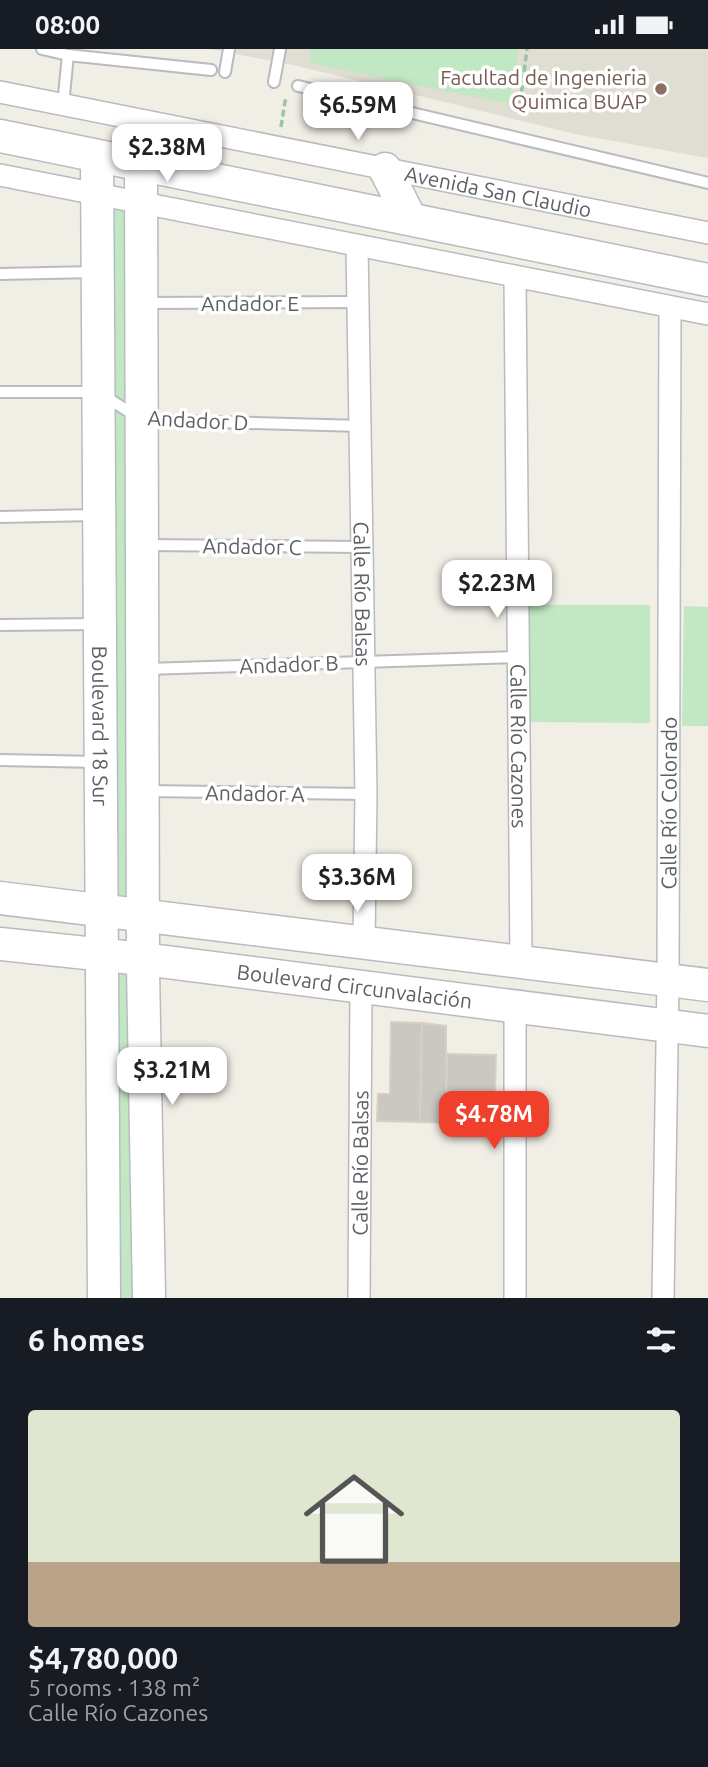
<!DOCTYPE html>
<html lang="en">
<head>
<meta charset="utf-8">
<style>
	body { margin:0; font-family:Ubuntu,sans-serif; background:#20242c; color:#f1f3f6; height:100vh; display:flex; flex-direction:column; font-size:26px; white-space:nowrap }
	* { box-sizing:border-box; margin:0 }
	p { font-size:23px; color:#9ea1a6 }
	.icon { flex:none; width:38px; height:38px; fill:none; stroke:currentColor; stroke-width:2; stroke-linecap:round; stroke-linejoin:round }
	.map { position:relative; height:1249px; overflow:hidden }
	.panel { display:flex; flex-direction:column; background:#171b24; flex:1 }
	.panel>* { flex:none }
	.price { position:absolute; translate:-50% -60px; padding:0 16px; border-radius:14px; background:#fff; color:#222; font-size:23px; line-height:46px; filter:drop-shadow(0 2px 4px #0008) }
	.price::after { content:''; position:absolute; left:50%; top:42px; width:21px; height:16px; margin-left:-10px; background:inherit; clip-path:polygon(0 0,100% 0,50% 100%) }
	.price.active { background:#f03f2a; color:#fff }
	ul { padding:0; list-style:none }
	li { display:grid; align-content:center; gap:14px; height:371px; padding:0 28px }
	li+li { border-top:2px solid #363941 }
	li span { display:grid; place-items:center; height:217px; border-radius:7px; color:#555 }
	li>.icon { margin-inline-start:auto }
	span .icon { width:126px; height:126px; fill:#fffc; stroke-width:1 }
	li b { font-size:30px }
	h2 { display:flex; justify-content:space-between; align-items:center; height:84px; padding:0 28px; font-size:30px }
	.status { display:flex; justify-content:space-between; align-items:center; height:49px; padding:0 35px; background:#171b24; direction:ltr }
	.status svg { height:19px; fill:currentColor }
	.map>svg:first-child { display:block }
	.education { fill:#e0ddd3 }
	.green { fill:#c1e8c2 }
	.building { fill:#cbc8c2; stroke:#d5d0c3; stroke-width:2 }
	.lines { fill:none; stroke-linecap:round; stroke-linejoin:round }
	.lane-casing { stroke:#b8bbbf; stroke-width:14 }
	.street-casing { stroke:#b8bbbf; stroke-width:24 }
	.secondary-casing { stroke:#b8bcc1; stroke-width:35 }
	.path { stroke:#98c7a7; stroke-width:3.5; stroke-dasharray:7 3.5; stroke-linecap:butt }
	.lane { stroke:#fff; stroke-width:10 }
	.street { stroke:#fff; stroke-width:21 }
	.secondary { stroke:#fff; stroke-width:32 }
	.education-dot { fill:#8d6e63; stroke:#fff; stroke-width:2.5 }
	.labels { text-anchor:middle; dominant-baseline:central; stroke-width:7; stroke-linejoin:round; paint-order:stroke }
	.education-label { font-size:21px; fill:#785e54; stroke:#fff; text-anchor:end }
	.street-label { font-size:21px; fill:#5d6166; stroke:#fff }
</style>
</head>
<body>
<div class="status"><b>08:00</b><svg viewBox="0 0 49 12"><path d="M0 12V9h3v3zM5 12V6h3v6zM10 12V3h3v9zM15 12V0h3v12zM26 1h20v11H26zM47 4h2v5h-2z"/></svg></div>
<div class="map">
<svg width="708" height="1249" viewBox="0 0 708 1249">
	<rect width="100%" height="100%" fill="#f0eee5"/>
	<!-- education -->
	<path class="education" d="M209,0H708V109L575,85L289,15Z"/>
	<!-- green -->
	<g class="green">
		<path d="M311,0H519L509,55L309,14Z"/>
		<path d="M97,146L141,154L145,863L99,858Z"/>
		<path d="M529,556H650V674L528,673Z"/>
		<path d="M684,557L708,558V677H682Z"/>
		<path d="M99,913L144,918L150,1249H103Z"/>
	</g>
	<!-- building -->
	<g class="building">
		<path d="M391,973L422,974L420,1073L377,1072L378,1045H390Z"/>
		<path d="M422,974L446,977V1074L420,1073Z"/>
		<path d="M447,1005L496,1006L494,1075L446,1074Z"/>
	</g>
	<g class="lines">
		<defs>
			<g id="lane">
				<path d="M42,0L68,6L211,21"/>
				<path d="M225,23L229,0"/>
				<path d="M274,33L280,0"/>
				<path d="M298,37L708,134"/>
				<path d="M63,56L68,6"/>
				<path d="M0,225L95,223"/>
				<path d="M144,254L359,253"/>
				<path d="M0,343H98L142,371L361,377"/>
				<path d="M0,468L95,466"/>
				<path d="M144,496L362,498"/>
				<path d="M0,576L98,575"/>
				<path d="M146,620L518,608"/>
				<path d="M0,711L99,713"/>
				<path d="M145,742L366,745"/>
			</g>
			<g id="street">
				<path id="s1" d="M0,43L708,184"/>
				<path d="M0,126L708,265"/>
				<path id="s2" d="M357,197L366,745L364,893"/>
				<path id="s3" d="M515,228L521,912"/>
				<path id="s4" d="M359,1249L361,938"/>
				<path d="M515,1249V956"/>
				<path id="s5" d="M663,1249L668,932L670,259"/>
			</g>
			<g id="secondary">
				<path d="M0,87L708,231"/>
				<path id="s6" d="M97,107L104,1249"/>
				<path d="M141,115L143,919L149,1249"/>
				<path d="M385,120L410,169"/>
				<path d="M0,849L708,936"/>
				<path id="s7" d="M0,895L143,910L708,982"/>
			</g>
		</defs>
		<!-- lane casing -->
		<use href="#lane" class="lane-casing"/>
		<!-- street casing -->
		<use href="#street" class="street-casing"/>
		<!-- secondary casing -->
		<use href="#secondary" class="secondary-casing"/>
		<!-- path -->
		<g class="path">
			<path d="M520,54L527,0"/>
			<path d="M281,78L286,47"/>
		</g>
		<!-- lane -->
		<use href="#lane" class="lane"/>
		<!-- street -->
		<use href="#street" class="street"/>
		<!-- secondary -->
		<use href="#secondary" class="secondary"/>
	</g>
	<!-- markers -->
	<circle class="education-dot" cx="661" cy="40" r="7"/>
	<g class="labels">
		<!-- education labels -->
		<g class="education-label">
			<text x="647" y="28">Facultad de Ingenieria<tspan x="647" dy="24">Quimica BUAP</tspan></text>
		</g>
		<!-- street labels -->
		<g class="street-label">
			<text stroke="none"><textPath href="#s1" startOffset="508">Avenida San Claudio</textPath></text>
			<text x="250" y="254">Andador E</text>
			<text transform="translate(198 371) rotate(3)">Andador D</text>
			<text transform="translate(252 497) rotate(1)">Andador C</text>
			<text stroke="none"><textPath href="#s2" startOffset="348">Calle Río Balsas</textPath></text>
			<text transform="translate(289 615) rotate(-2)">Andador B</text>
			<text stroke="none"><textPath href="#s6" startOffset="570">Boulevard 18 Sur</textPath></text>
			<text stroke="none"><textPath href="#s3" startOffset="469">Calle Río Cazones</textPath></text>
			<text transform="translate(255 744) rotate(1)">Andador A</text>
			<text stroke="none"><textPath href="#s5" startOffset="495">Calle Río Colorado</textPath></text>
			<text stroke="none"><textPath href="#s7" startOffset="357">Boulevard Circunvalación</textPath></text>
			<text stroke="none"><textPath href="#s4" startOffset="135">Calle Río Balsas</textPath></text>
		</g>
	</g>
</svg>
<b class="price" style="left:358px;top:93px">$6.59M</b>
<b class="price" style="left:167px;top:135px">$2.38M</b>
<b class="price" style="left:497px;top:571px">$2.23M</b>
<b class="price" style="left:357px;top:865px">$3.36M</b>
<b class="price" style="left:172px;top:1058px">$3.21M</b>
<b class="price active" style="left:494px;top:1102px">$4.78M</b>
</div>
<section class="panel">
<h2>6 homes<svg class="icon" aria-label="filters" viewBox="0 0 24 24"><path d="M4 7h16M4 17h16"/><circle cx="9" cy="7" r="2"/><circle cx="15" cy="17" r="2"/></svg></h2>
<ul>
<li><span style="background:linear-gradient(#dfe7d0 70%,#b9a48a 0)"><svg class="icon" aria-label="home" viewBox="0 0 24 24"><path d="M3 11l9-7 9 7M6 9v11h12V9"/></svg></span><div><b>$4,780,000</b><p>5 rooms · 138 m²</p><p>Calle Río Cazones</p></div></li>
</ul>
</section>
</body>
</html>
